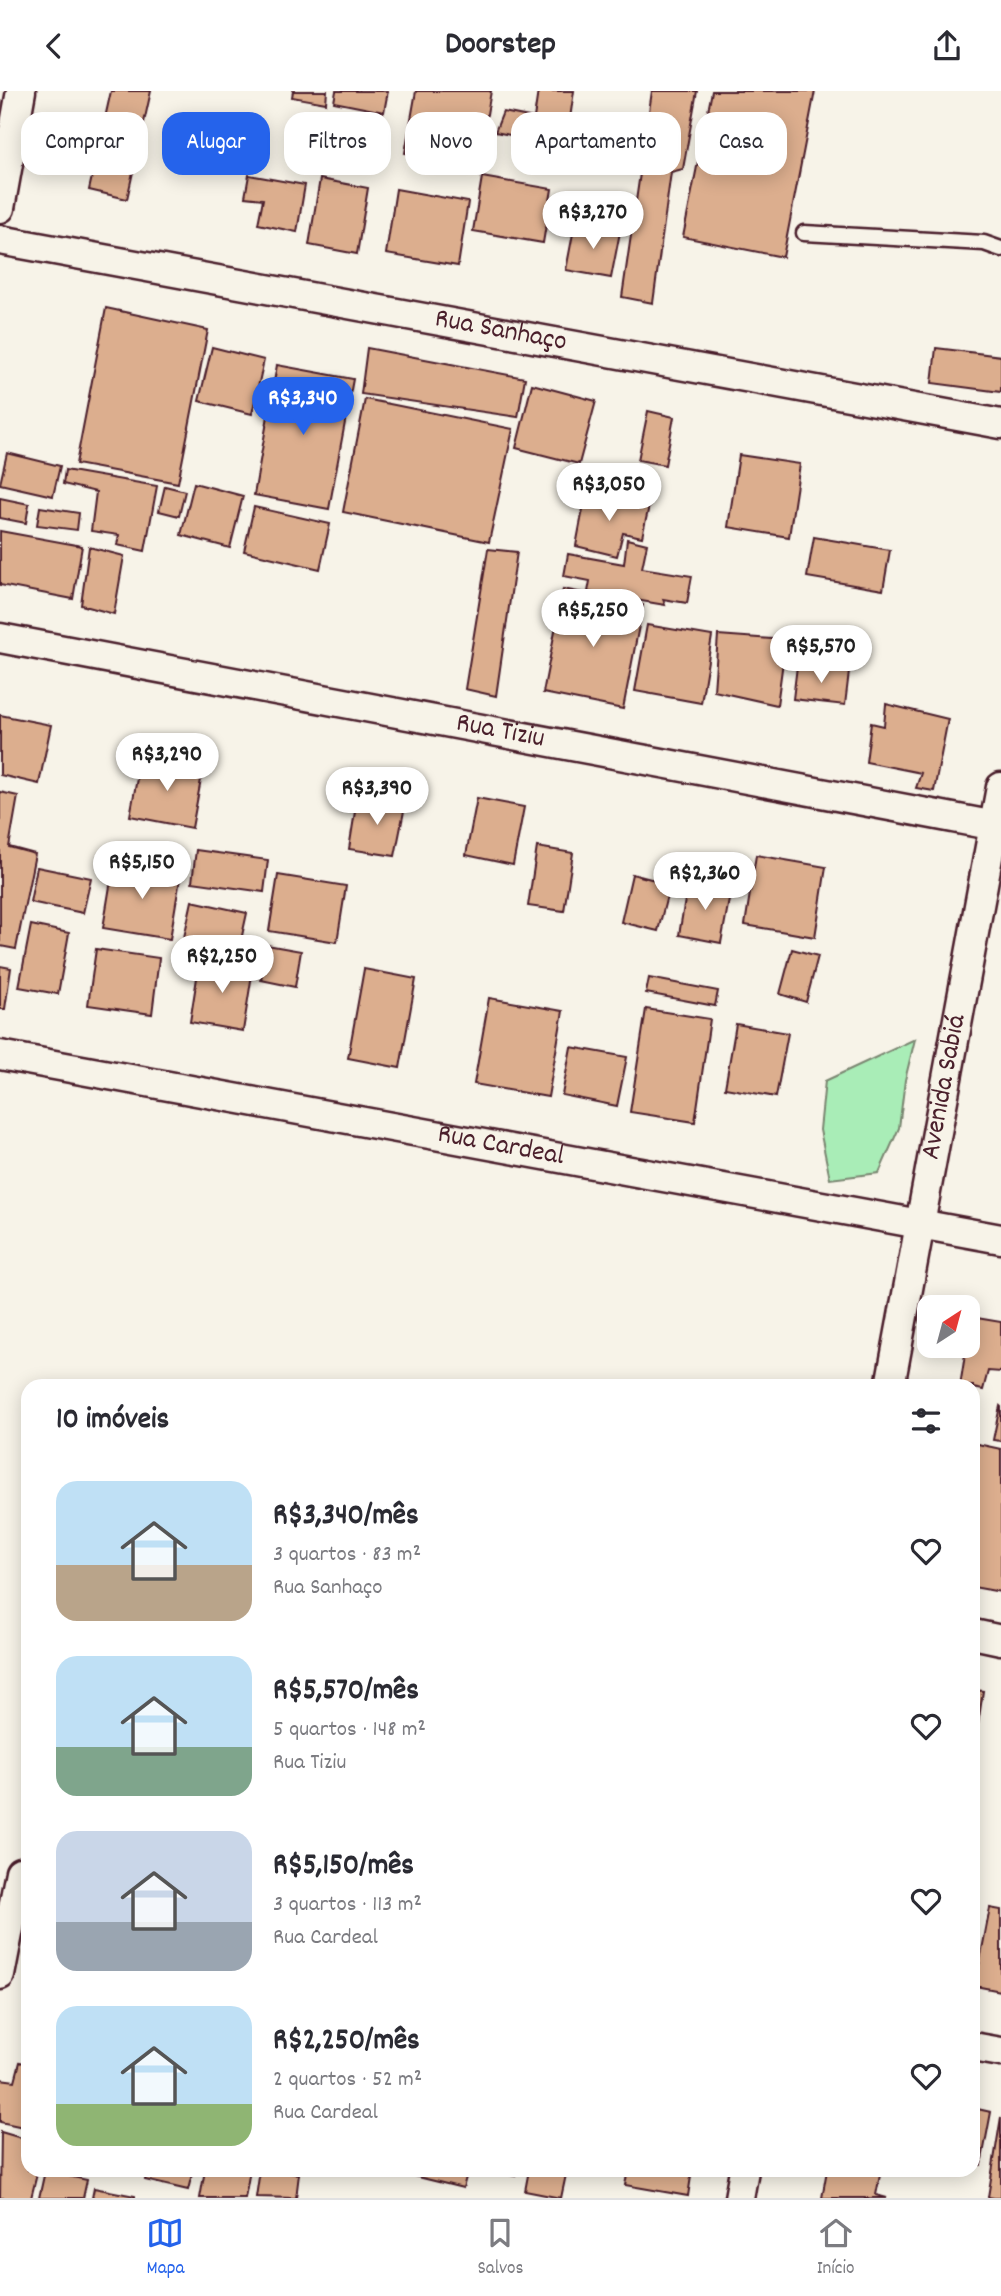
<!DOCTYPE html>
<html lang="pt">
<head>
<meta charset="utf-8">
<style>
	body { margin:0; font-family:Dekko,sans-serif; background:#f7f7f7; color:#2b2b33; height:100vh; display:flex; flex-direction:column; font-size:26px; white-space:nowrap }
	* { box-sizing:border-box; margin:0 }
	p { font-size:23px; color:#7c7c81 }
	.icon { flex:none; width:38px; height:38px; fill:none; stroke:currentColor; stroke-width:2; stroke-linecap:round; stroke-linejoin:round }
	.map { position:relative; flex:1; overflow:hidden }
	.drawer { position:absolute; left:21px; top:1288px; width:959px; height:798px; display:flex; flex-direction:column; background:#fff; border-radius:21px; box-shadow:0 4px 18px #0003 }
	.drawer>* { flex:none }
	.hud { position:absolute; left:21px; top:21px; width:959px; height:63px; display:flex; gap:14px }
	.needle { width:46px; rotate:36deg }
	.fabs { position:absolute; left:917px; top:1204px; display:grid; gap:14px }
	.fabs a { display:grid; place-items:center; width:63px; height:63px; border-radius:14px; background:#fff; box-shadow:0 4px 18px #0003; font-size:35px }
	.price { position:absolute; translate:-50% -60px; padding:0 16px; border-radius:24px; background:#fff; color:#222; font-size:23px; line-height:46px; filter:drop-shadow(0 2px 4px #0008) }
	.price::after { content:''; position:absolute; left:50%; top:42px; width:21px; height:16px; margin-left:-10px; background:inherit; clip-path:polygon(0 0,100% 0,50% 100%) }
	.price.selected { background:#2563eb; color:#fff }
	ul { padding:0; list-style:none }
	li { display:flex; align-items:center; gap:21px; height:175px; padding:0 35px }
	li span { display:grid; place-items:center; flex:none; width:196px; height:140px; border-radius:21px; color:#555 }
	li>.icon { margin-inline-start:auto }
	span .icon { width:84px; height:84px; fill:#fffc; stroke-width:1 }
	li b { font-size:30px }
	h2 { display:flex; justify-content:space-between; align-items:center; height:84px; padding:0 35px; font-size:30px }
	.tag { padding:0 24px; border-radius:21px; background:#fff; box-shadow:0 4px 18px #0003; font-size:24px; line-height:63px }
	.tag.selected { background:#2563eb; color:#fff }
	header { display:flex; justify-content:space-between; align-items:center; height:91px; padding:0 35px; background:#fff; font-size:32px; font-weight:700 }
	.tabs { display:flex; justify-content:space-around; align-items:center; height:98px; border-top:2px solid #e1e1e2; background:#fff; font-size:19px; color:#7c7c81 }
	.tabs a { display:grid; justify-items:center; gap:4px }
	.tabs .selected { color:#2563eb }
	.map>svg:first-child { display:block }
	.green { fill:#a9edb7; stroke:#7a8671; stroke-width:2 }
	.building { fill:#dcae8e; stroke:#4a1f2b; stroke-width:2 }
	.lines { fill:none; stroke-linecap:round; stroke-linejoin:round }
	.service-casing { stroke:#4a1f2b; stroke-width:19 }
	.minor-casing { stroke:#4a1f2b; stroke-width:33 }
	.service { stroke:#f7f3e8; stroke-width:14 }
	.minor { stroke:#f7f3e8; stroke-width:28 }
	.labels { text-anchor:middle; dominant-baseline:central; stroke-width:5; stroke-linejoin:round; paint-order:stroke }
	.street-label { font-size:28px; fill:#4a1f2b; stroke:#f7f3e8 }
</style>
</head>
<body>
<header><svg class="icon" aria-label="back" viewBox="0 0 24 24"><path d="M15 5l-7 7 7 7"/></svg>Doorstep<svg class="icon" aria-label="share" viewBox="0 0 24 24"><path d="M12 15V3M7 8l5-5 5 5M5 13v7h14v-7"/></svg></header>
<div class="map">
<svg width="1001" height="2107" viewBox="0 0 1001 2107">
	<rect width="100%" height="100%" fill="#f7f3e8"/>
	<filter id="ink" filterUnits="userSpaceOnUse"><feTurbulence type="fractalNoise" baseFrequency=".0143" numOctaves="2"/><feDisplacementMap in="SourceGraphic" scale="14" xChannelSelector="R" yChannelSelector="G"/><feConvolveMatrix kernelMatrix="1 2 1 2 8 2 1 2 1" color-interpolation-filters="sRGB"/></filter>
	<g filter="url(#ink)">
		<!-- green -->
		<path class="green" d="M915,948L905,989L899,1037L879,1082L830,1088L820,1039L825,990Z"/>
		<!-- building -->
		<g class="building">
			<path d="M111,0H151L127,108L89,99Z"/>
			<path d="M293,0H327L326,12L292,6Z"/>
			<path d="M336,0H388L384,21L334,11Z"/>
			<path d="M416,0H491L478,75L405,62Z"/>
			<path d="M538,0H574L566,55L495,41L503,21L534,27Z"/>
			<path d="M652,0H697L683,78L671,81L653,212L622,206Z"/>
			<path d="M712,0H815L783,166L683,146Z"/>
			<path d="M249,84L305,94L297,141L258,133L263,108L245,106Z"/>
			<path d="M482,86L552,98L543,152L473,140Z"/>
			<path d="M320,88L368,97L357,163L309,154Z"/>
			<path d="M396,98L468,111L458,175L386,163Z"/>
			<path d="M575,132L620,141L611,187L566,179Z"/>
			<path d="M106,217L208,239L178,392L76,373Z"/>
			<path d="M212,256L264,269L252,323L199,310Z"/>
			<path d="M367,257L525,287L518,326L361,303Z"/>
			<path d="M936,257L1001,265V301L932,292Z"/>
			<path d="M277,274L353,288L329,418L254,404Z"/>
			<path d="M532,293L596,310L579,373L516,357Z"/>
			<path d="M365,308L513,338L489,451L343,421Z"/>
			<path d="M648,320L674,326L665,374L638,369Z"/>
			<path d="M7,362L60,375L53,405L0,393Z"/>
			<path d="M739,364L800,373L789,446L728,436Z"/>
			<path d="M65,379L157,395L145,460L117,454L119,444L91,440L96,401L63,393Z"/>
			<path d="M194,392L243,405L230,457L181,444Z"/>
			<path d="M165,395L185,400L179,425L159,420Z"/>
			<path d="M586,402L649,415L642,446L623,442L617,465L576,455Z"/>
			<path d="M0,407L29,413L26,432L0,427Z"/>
			<path d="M40,416L79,422L77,439L37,434Z"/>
			<path d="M254,416L330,433L320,478L244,460Z"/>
			<path d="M0,440L82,455L73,508L0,494Z"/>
			<path d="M814,446L890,459L883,499L807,486Z"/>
			<path d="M627,448L647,453L642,477L692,485L687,512L663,508L665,514L588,501L590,490L564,485L568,463L624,473Z"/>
			<path d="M89,456L124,465L114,523L81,514Z"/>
			<path d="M488,458L517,461L496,605L465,598Z"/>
			<path d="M563,498L643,514L623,618L543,602Z"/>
			<path d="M647,534L712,545L701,612L635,600Z"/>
			<path d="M718,544L786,549L777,614L714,600Z"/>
			<path d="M797,575L849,581L845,614L793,608Z"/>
			<path d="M886,613L948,628L934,700L916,697L921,682L866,671L871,632L884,635Z"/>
			<path d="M0,624L51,634L39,693L0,684Z"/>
			<path d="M141,666L203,678L192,737L130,725Z"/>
			<path d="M0,701L18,705L9,756L35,763L16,858L0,855Z"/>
			<path d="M477,707L524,716L513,774L466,764Z"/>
			<path d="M357,708L405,715L395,765L349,758Z"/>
			<path d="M537,756L573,762L564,820L528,815Z"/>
			<path d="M196,759L268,769L264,801L192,791Z"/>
			<path d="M756,764L826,776L815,846L745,834Z"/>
			<path d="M114,771L181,782L170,848L103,837Z"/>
			<path d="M37,776L91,787L83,822L30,811Z"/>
			<path d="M632,783L670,793L658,840L621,831Z"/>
			<path d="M278,784L346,795L337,851L269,840Z"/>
			<path d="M688,791L731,798L721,852L679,844Z"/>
			<path d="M192,810L247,822L238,863L183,851Z"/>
			<path d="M31,834L69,842L58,903L19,896Z"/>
			<path d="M267,854L301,860L295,896L261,889Z"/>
			<path d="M96,858L159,867L152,923L88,914Z"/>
			<path d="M792,858L818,865L806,911L780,903Z"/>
			<path d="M200,868L253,877L243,940L190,931Z"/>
			<path d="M0,875L11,877L5,918H0Z"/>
			<path d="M364,878L416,888L400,977L348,967Z"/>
			<path d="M649,887L718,900L715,915L646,902Z"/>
			<path d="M489,907L563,920L548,1006L474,993Z"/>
			<path d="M646,918L710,928L695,1031L630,1021Z"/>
			<path d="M736,933L788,942L776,1006L725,997Z"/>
			<path d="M571,956L627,966L617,1015L562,1004Z"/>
			<path d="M971,1226L1001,1231V1281L988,1280L983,1299L973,1297V1295H960Z"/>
			<path d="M1000,1315L1001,1316V1350L993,1349Z"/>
			<path d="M973,1352L1001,1358V1501L973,1496Z"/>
			<path d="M973,1599L983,1600L973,1667Z"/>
			<path d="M990,1817L1001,1819V1900L975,1895Z"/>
			<path d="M20,1971L28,1973V2037L0,2031V1988L15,1990Z"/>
			<path d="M973,2017L991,2021L981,2074L973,2073Z"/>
			<path d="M1001,2026V2107H994L988,2106Z"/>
			<path d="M1,2041L28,2049V2079H38L31,2107H0Z"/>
			<path d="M147,2079H193L188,2099L145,2089Z"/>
			<path d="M205,2079H250L245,2107H200Z"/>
			<path d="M260,2079L299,2083L296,2107L256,2106Z"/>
			<path d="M416,2079H468L463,2097L414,2085Z"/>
			<path d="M487,2079H517L515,2085Z"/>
			<path d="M529,2079H567L561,2107L525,2100Z"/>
			<path d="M628,2079H692L688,2105L625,2094Z"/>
			<path d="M827,2079H881L876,2104L887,2107H822Z"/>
			<path d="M45,2080L87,2089L83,2107H39Z"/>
			<path d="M94,2097L135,2105V2107H92Z"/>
		</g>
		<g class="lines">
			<defs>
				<path id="service" d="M804,142L984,152L1001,158"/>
				<g id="minor">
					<path d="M0,117L21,0"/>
					<path id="s1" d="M0,149L1001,333"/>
					<path id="s2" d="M0,547L1001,736"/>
					<path id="s3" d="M0,964L1001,1148"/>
					<path id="s4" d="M890,1295L1001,696"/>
					<path d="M973,1543L1001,1549"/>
					<path d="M0,1884L20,1781"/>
					<path d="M973,1956L1001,1961"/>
					<path d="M739,2107L744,2079"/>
				</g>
			</defs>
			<!-- service casing -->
			<use href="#service" class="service-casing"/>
			<!-- minor casing -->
			<use href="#minor" class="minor-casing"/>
			<!-- service -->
			<use href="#service" class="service"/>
			<!-- minor -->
			<use href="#minor" class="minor"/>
		</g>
	</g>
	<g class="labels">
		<!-- street labels -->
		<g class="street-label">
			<text stroke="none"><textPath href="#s1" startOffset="509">Rua Sanhaço</textPath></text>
			<text stroke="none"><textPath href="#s2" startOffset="509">Rua Tiziu</textPath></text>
			<text stroke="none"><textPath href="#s4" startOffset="304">Avenida Sabiá</textPath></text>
			<text stroke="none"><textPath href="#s3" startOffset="509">Rua Cardeal</textPath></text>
		</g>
	</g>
</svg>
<div class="fabs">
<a><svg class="needle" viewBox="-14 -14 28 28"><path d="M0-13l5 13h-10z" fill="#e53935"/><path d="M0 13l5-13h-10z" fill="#7c7c81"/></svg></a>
</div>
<b class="price" style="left:593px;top:160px">R$3,270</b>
<b class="price selected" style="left:303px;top:346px">R$3,340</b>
<b class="price" style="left:609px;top:432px">R$3,050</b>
<b class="price" style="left:593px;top:558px">R$5,250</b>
<b class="price" style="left:821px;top:594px">R$5,570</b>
<b class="price" style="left:167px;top:702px">R$3,290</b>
<b class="price" style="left:377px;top:736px">R$3,390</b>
<b class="price" style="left:142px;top:810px">R$5,150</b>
<b class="price" style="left:705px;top:821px">R$2,360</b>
<b class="price" style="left:222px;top:904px">R$2,250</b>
<div class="hud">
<a class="tag">Comprar</a>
<a class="tag selected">Alugar</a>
<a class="tag">Filtros</a>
<a class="tag">Novo</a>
<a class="tag">Apartamento</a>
<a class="tag">Casa</a>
</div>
<section class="drawer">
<h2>10 imóveis<svg class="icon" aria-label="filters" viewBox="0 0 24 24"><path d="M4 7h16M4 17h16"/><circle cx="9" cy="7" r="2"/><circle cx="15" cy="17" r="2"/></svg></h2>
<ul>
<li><span style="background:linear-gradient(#bfe0f5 60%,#b9a48a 0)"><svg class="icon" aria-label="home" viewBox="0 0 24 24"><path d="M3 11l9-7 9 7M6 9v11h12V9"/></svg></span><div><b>R$3,340/mês</b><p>3 quartos · 83 m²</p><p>Rua Sanhaço</p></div><svg class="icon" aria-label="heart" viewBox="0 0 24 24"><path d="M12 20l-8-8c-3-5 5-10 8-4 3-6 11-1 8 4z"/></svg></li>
<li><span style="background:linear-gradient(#bfe0f5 65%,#7fa58c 0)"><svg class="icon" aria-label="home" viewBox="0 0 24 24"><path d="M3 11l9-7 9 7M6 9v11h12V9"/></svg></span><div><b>R$5,570/mês</b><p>5 quartos · 148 m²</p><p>Rua Tiziu</p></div><svg class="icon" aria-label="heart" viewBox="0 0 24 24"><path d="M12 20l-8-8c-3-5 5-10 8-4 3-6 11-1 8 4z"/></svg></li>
<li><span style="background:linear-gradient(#c9d6e8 65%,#9aa5b1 0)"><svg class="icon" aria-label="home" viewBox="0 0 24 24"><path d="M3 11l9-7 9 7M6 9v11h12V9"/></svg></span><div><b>R$5,150/mês</b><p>3 quartos · 113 m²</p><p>Rua Cardeal</p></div><svg class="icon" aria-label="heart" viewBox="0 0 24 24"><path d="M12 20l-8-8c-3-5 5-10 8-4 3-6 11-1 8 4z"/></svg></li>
<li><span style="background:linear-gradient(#bfe0f5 70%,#8fb573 0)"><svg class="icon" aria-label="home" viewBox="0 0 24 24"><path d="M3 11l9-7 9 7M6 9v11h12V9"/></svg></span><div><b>R$2,250/mês</b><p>2 quartos · 52 m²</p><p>Rua Cardeal</p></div><svg class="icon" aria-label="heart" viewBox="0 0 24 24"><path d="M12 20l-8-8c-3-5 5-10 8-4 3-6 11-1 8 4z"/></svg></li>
</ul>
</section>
</div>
<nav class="tabs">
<a class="selected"><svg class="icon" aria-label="map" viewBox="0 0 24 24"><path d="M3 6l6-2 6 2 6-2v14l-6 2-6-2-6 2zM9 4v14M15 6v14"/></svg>Mapa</a>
<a><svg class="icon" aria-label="saved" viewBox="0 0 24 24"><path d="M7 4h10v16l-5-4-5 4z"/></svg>Salvos</a>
<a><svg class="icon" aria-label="home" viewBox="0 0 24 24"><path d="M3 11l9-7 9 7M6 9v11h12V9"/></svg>Início</a>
</nav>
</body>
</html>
